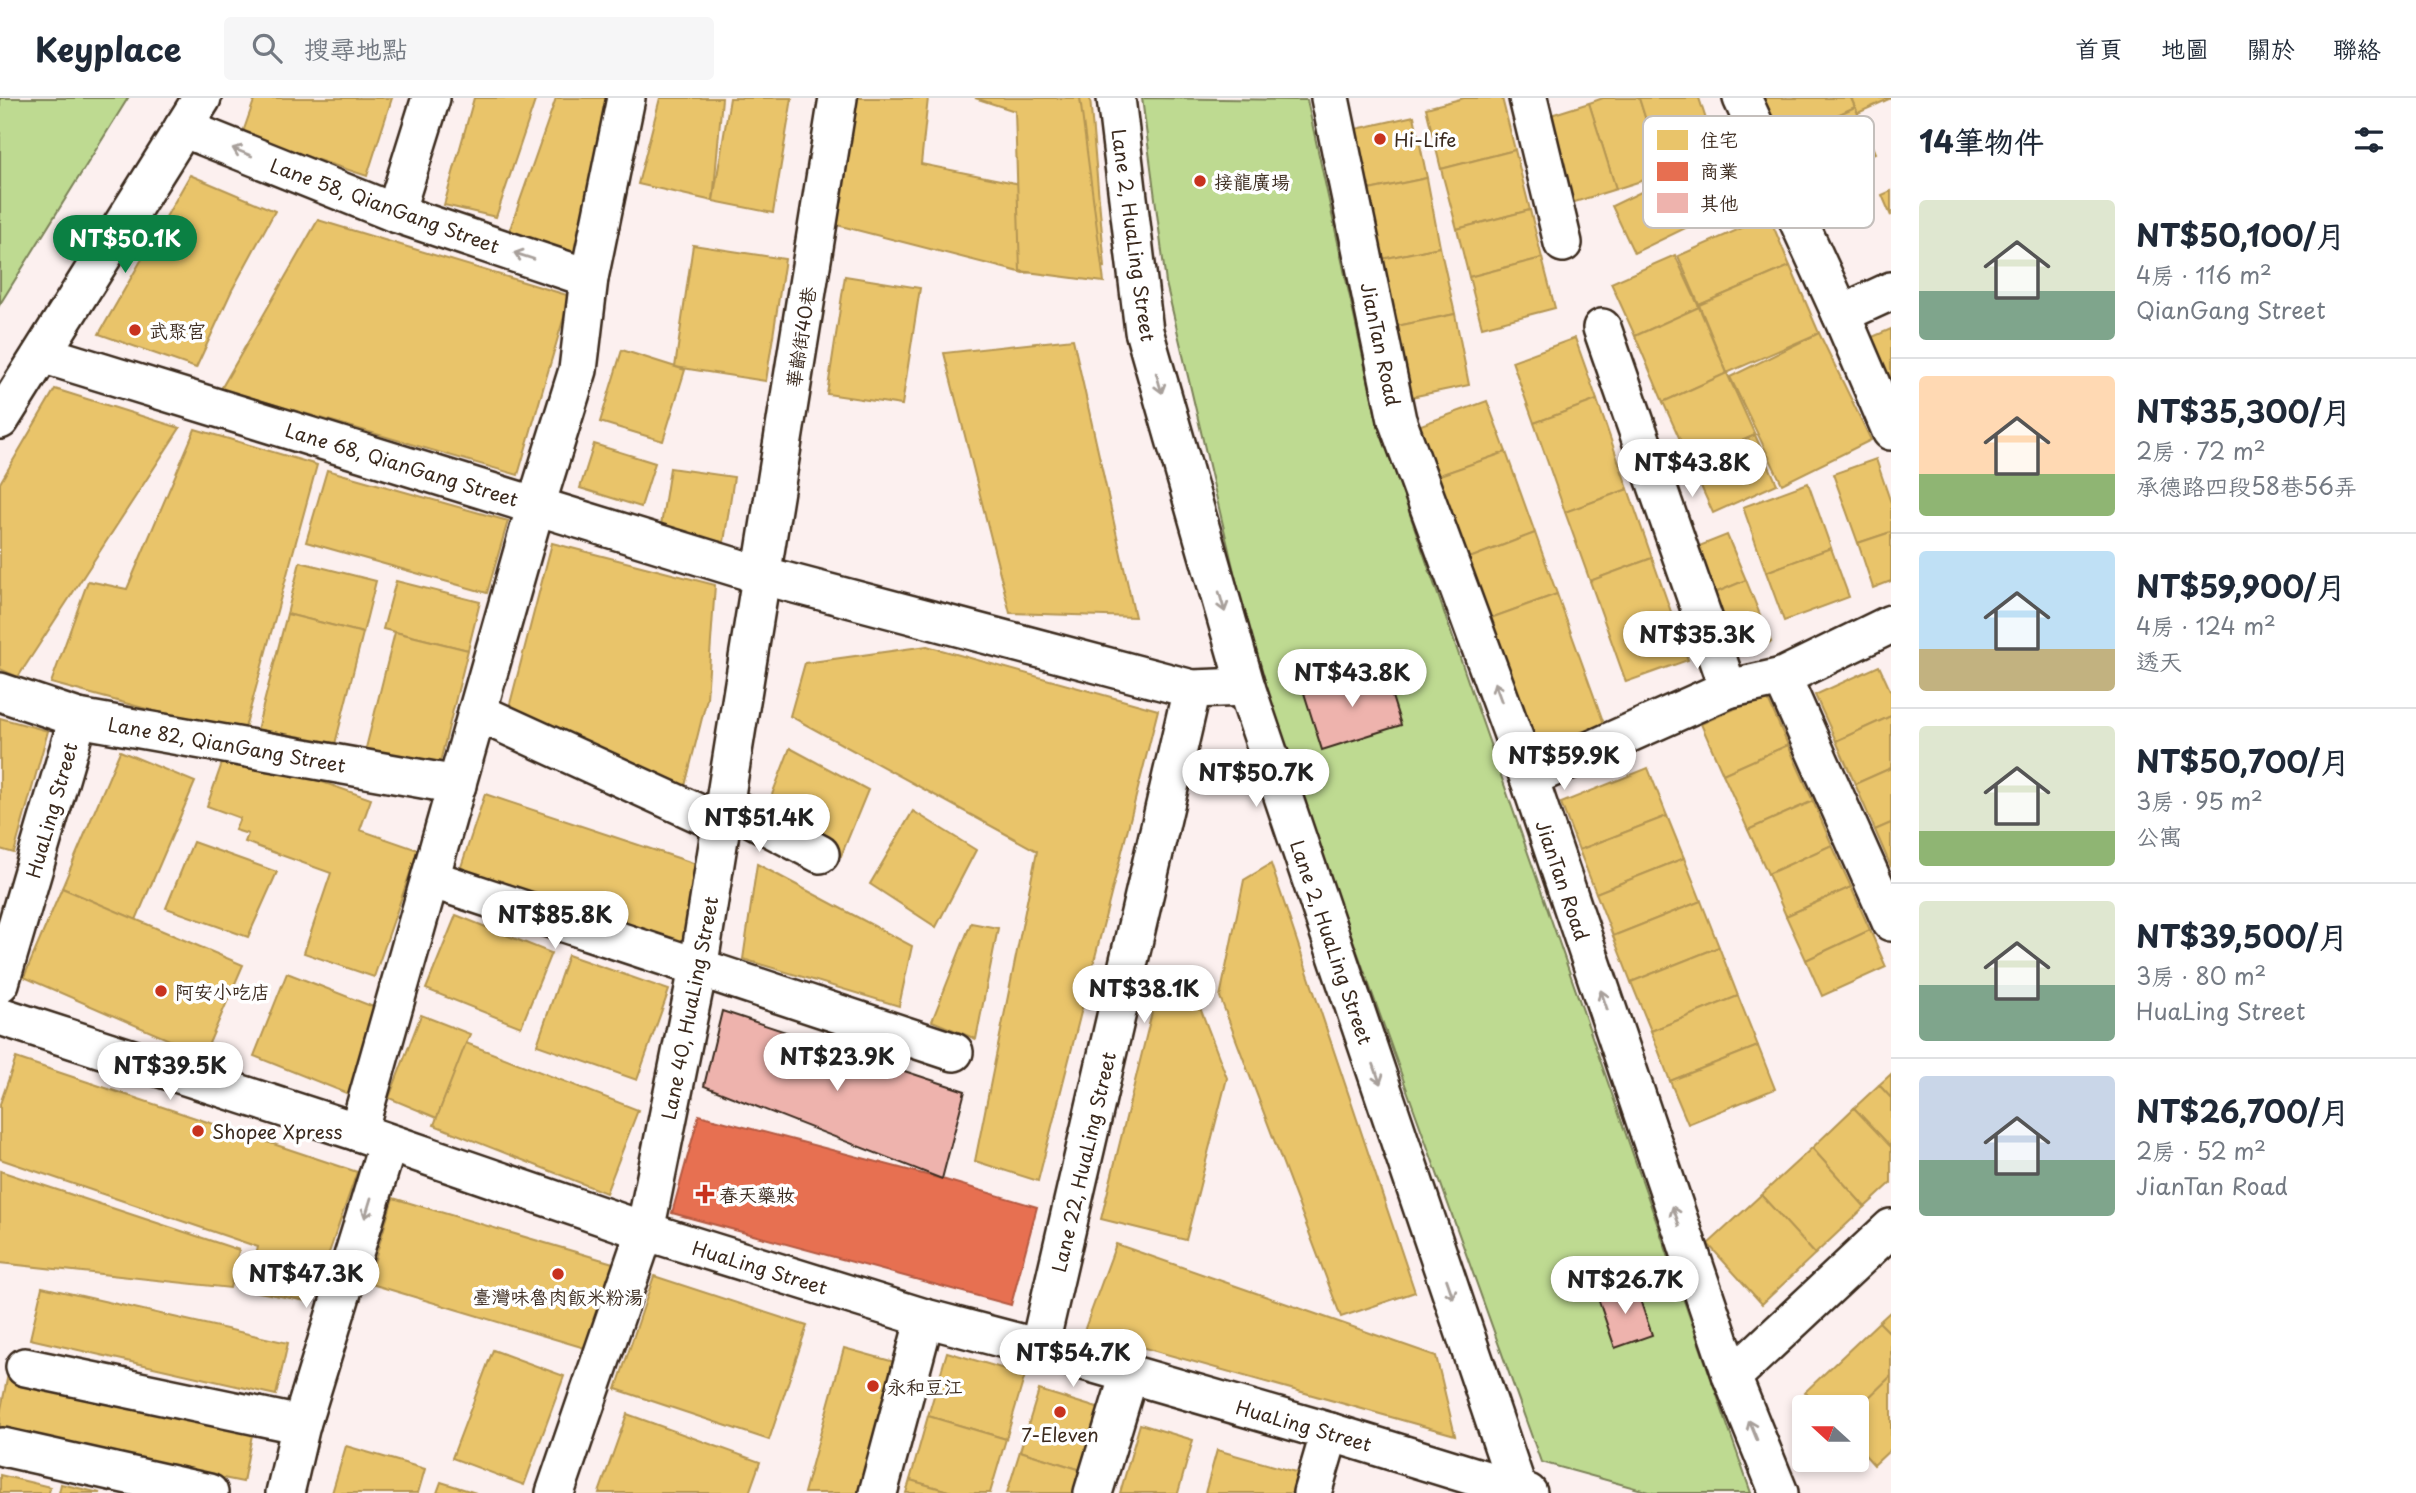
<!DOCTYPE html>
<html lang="zh-TW">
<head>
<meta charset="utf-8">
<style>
	body { margin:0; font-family:"Playpen Sans","LXGW WenKai TC",sans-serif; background:#f6f6f7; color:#1f2937; height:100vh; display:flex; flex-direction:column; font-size:26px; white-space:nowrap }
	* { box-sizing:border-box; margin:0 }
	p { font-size:23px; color:#747a83 }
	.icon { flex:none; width:38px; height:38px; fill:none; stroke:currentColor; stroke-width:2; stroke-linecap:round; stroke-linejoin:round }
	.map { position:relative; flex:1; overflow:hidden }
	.panel { display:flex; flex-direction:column; background:#fff; width:525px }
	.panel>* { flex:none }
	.needle { width:46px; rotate:291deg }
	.buttons { position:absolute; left:1792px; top:1297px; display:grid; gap:14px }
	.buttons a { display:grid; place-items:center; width:77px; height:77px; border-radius:7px; background:#fff; box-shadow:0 4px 10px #0003; font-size:35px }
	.price { position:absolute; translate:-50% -60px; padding:0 16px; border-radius:24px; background:#fff; color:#222; font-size:23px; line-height:46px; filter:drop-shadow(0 2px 4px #0008) }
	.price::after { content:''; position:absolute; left:50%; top:42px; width:21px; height:16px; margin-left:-10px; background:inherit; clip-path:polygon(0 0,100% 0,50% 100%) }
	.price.selected { background:#0b8043; color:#fff }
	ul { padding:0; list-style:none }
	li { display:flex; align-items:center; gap:21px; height:175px; padding:0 28px }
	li+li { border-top:2px solid #e0e1e3 }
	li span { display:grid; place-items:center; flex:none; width:196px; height:140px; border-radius:7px; color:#555 }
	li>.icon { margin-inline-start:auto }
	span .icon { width:84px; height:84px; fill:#fffc; stroke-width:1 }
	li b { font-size:30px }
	h2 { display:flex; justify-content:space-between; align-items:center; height:84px; padding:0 28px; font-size:30px }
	header { display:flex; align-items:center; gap:42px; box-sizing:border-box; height:98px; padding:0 35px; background:#fff; border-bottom:2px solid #e0e1e3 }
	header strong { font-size:33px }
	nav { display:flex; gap:38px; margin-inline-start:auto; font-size:24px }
	.search { width:490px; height:63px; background:#f6f6f7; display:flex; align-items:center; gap:18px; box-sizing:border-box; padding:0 24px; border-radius:7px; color:#747a83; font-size:26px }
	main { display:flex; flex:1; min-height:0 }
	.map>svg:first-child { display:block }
	.green { fill:#beda91; stroke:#7c8258; stroke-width:2 }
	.homes { fill:#e9c46a; stroke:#b59653; stroke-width:2 }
	.shops { fill:#e76f51; stroke:#b35a42; stroke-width:2 }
	.building { fill:#eeb3ad; stroke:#3b2a1e; stroke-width:2 }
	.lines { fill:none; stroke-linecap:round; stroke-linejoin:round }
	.minor-casing { stroke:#3b2a1e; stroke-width:42 }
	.minor { stroke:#fff; stroke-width:37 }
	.oneway { stroke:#a79f9a }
	.poi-dot { fill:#c8321e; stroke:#fff; stroke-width:2.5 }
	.labels { text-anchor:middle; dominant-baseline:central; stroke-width:7; stroke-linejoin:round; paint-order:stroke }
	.poi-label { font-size:19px; fill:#3b2a1e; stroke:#fff; text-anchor:start }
	.street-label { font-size:19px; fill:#3b2a1e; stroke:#fff }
	.key { fill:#fff; stroke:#c4bfbc; stroke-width:2 }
	.key-label { font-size:19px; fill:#3b2a1e }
</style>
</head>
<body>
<header>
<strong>Keyplace</strong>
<div class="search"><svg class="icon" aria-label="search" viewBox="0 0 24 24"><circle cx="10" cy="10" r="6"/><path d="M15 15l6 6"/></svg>搜尋地點</div>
<nav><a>首頁</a><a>地圖</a><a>關於</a><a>聯絡</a></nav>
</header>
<main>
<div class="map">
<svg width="1891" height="1395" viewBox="0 0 1891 1395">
	<rect width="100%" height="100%" fill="#fcf0ef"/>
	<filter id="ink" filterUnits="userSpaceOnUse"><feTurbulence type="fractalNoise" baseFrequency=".0143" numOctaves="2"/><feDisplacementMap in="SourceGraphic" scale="14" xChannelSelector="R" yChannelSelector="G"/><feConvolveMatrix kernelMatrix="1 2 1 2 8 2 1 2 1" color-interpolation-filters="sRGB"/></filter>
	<g filter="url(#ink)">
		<!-- green -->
		<g class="green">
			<path d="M0,0H128L0,206Z"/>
			<path d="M1142,0L1307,2L1376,319L1751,1395H1653L1541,1364L1260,584L1166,185Z"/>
		</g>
		<!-- homes -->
		<g class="homes">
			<path d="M255,0H392L367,78L242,37Z"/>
			<path d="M474,0H536L496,119L444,107Z"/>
			<path d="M556,0H625L575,157L509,134Z"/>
			<path d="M660,0H722L713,103L638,86Z"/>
			<path d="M730,0H792L773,115L713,103Z"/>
			<path d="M853,0H928L921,66L1025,87L1015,12L983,0H1090L1105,169L1023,175L837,127Z"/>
			<path d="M975,0H1080L1104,184L1020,173L1015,13Z"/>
			<path d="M1464,0H1502L1515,52L1441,71L1426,10Z"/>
			<path d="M1603,0H1639L1663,76L1616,91L1589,5Z"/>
			<path d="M1639,0H1699L1718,58L1663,76Z"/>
			<path d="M1751,0H1851L1855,9L1765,50Z"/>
			<path d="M1851,0H1891L1858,15Z"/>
			<path d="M1589,5L1616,91L1562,108L1535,22Z"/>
			<path d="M1855,9L1875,55L1786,94L1765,50Z"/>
			<path d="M1414,18L1427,80L1369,92L1356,31Z"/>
			<path d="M1515,52L1530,112L1457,131L1441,71Z"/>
			<path d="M1711,60L1733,107L1634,155L1612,108Z"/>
			<path d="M190,77L275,113L232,192L196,270L99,236Z"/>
			<path d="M1427,80L1440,149L1382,161L1369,92Z"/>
			<path d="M1891,93V118L1882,97Z"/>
			<path d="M1530,112L1542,160L1469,179L1457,131Z"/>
			<path d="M1769,118L1790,168L1699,207L1678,158Z"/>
			<path d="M318,122L570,198L518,377L221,291Z"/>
			<path d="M693,147L785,161L766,283L675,269Z"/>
			<path d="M1440,149L1455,216L1397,228L1382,161Z"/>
			<path d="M1675,157L1699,209L1635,238L1611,185Z"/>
			<path d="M1542,160L1555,210L1482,229L1469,179Z"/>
			<path d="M1790,168L1819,235L1727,275L1699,207Z"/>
			<path d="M845,178L920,190L902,307L827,296Z"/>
			<path d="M1699,209L1727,275L1663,304L1635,238Z"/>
			<path d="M1455,216L1469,287L1411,299L1397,228Z"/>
			<path d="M1891,231V289L1863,243Z"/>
			<path d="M1819,235L1871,342L1782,386L1730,279Z"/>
			<path d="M1575,240L1597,302L1534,325L1512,263Z"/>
			<path d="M1073,241L1135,519L1010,515L944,255Z"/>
			<path d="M622,252L685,272L663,343L600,324Z"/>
			<path d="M1727,275L1755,337L1691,366L1663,304Z"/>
			<path d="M55,291L180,330L18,579L0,571V385Z"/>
			<path d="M1597,302L1628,391L1565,414L1534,325Z"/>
			<path d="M1487,303L1506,354L1437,378L1418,328Z"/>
			<path d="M195,331L317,367L243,637L51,585L88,483L127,491Z"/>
			<path d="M1755,337L1777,386L1713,415L1691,366Z"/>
			<path d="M594,346L655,365L641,409L580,390Z"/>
			<path d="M1506,354L1535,435L1467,461L1437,378Z"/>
			<path d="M1876,361L1891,405V434L1858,445L1833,376Z"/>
			<path d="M670,370L734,379L724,444L660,434Z"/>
			<path d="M327,372L508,423L487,495L306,444Z"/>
			<path d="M1808,385L1831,450L1766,474L1743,409Z"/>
			<path d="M1628,391L1652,460L1590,483L1565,414Z"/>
			<path d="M1891,434V483L1873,490L1858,445Z"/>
			<path d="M1535,435L1557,496L1488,521L1467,461Z"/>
			<path d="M1727,437L1746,482L1703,500L1684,454Z"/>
			<path d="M552,445L715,487L707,600L681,704L505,625Z"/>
			<path d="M1831,450L1849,499L1784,523L1766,474Z"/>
			<path d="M1652,460L1688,562L1626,584L1590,483Z"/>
			<path d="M300,464L376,483L363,535L287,516Z"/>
			<path d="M1746,482L1771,544L1728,561L1703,500Z"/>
			<path d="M396,483L480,504L468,552L383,531Z"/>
			<path d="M1557,496L1604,626L1535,651L1488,521Z"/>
			<path d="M287,516L363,535L331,662L254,643Z"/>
			<path d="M395,534L468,552L438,672L365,654Z"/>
			<path d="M927,548L1158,612L1038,1083L975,1063L1037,753L790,618L805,565Z"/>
			<path d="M1879,568L1891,594V618L1836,643L1815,597Z"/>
			<path d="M1766,597L1788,647L1723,676L1701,626Z"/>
			<path d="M1891,618V670L1855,686L1836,643Z"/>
			<path d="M0,620L48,633L14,755L0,751Z"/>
			<path d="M1788,647L1813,703L1748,732L1723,676Z"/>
			<path d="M790,650L868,692L841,758L763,720Z"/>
			<path d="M227,651L371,701L360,732L418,752L374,879L304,855L331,775L245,744L248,736L235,732L240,720L207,708Z"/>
			<path d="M120,653L195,684L136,822L62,790Z"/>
			<path d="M1648,670L1667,718L1579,752L1561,705Z"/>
			<path d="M1891,670V725L1875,732L1855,686Z"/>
			<path d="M485,696L708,770L681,849L459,775Z"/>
			<path d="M1813,703L1832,747L1768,776L1748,732Z"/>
			<path d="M913,713L976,752L936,829L870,786Z"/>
			<path d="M1667,718L1684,760L1596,795L1579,752Z"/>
			<path d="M1891,725V769L1875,732Z"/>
			<path d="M193,744L277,774L248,839L166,810Z"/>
			<path d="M1832,747L1851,789L1786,818L1768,776Z"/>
			<path d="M1684,760L1701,803L1613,838L1596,795Z"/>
			<path d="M757,766L912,848L899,908L743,861Z"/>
			<path d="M1271,766L1415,1194L1341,1219L1220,899L1244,782Z"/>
			<path d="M1851,789L1870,832L1806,862L1786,818Z"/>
			<path d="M62,790L243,867L204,957L24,879Z"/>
			<path d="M1701,803L1719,849L1631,884L1613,838Z"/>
			<path d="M456,817L551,855L521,929L426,891Z"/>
			<path d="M971,825L998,830L976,941L932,923Z"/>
			<path d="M1870,832L1886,869L1822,898L1806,862Z"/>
			<path d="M1719,849L1738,898L1651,933L1631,884Z"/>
			<path d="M568,857L669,892L637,982L537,947Z"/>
			<path d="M287,875L384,913L351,997L254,958Z"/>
			<path d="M1159,886L1194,894L1227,980L1186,1142L1101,1121Z"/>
			<path d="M1738,898L1758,948L1670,983L1651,933Z"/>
			<path d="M421,917L470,936L437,1020L389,1000Z"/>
			<path d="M466,945L638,1012L606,1095L434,1027Z"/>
			<path d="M1758,948L1775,991L1688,1026L1670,983Z"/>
			<path d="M16,960L357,1074L312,1204L248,1192L258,1149L0,1061V1006Z"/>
			<path d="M1891,976V1000L1879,987Z"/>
			<path d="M1879,987L1891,1000V1049L1854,1010Z"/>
			<path d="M1854,1010L1891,1049V1085L1865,1109L1812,1050Z"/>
			<path d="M1812,1050L1865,1109L1815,1156L1761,1097Z"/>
			<path d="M0,1073L239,1152L230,1190L0,1165Z"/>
			<path d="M1761,1097L1815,1156L1762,1206L1708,1146Z"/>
			<path d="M393,1100L613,1165L588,1251L368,1185Z"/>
			<path d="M1116,1146L1436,1258L1455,1337L1084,1233Z"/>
			<path d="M654,1178L807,1228L769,1342L616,1291Z"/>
			<path d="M42,1189L288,1245L276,1297L30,1241Z"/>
			<path d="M1891,1213V1236L1879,1224Z"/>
			<path d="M1879,1224L1891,1236V1278L1857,1311V1309H1820L1805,1294Z"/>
			<path d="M844,1250L898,1265L862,1395H804Z"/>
			<path d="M493,1252L564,1278L524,1387L452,1360Z"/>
			<path d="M947,1254L1025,1277L1006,1341L928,1318Z"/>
			<path d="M9,1271L255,1321L243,1384L0,1335V1316Z"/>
			<path d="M1891,1278V1351L1874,1367L1857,1348V1311Z"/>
			<path d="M1039,1292L1110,1314L1091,1375L1020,1353Z"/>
			<path d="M627,1316L760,1364L749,1395H599Z"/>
			<path d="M928,1318L1006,1341L990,1395H955L910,1382Z"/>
			<path d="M1140,1326L1193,1342L1178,1395H1120Z"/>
			<path d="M346,1348L425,1371L418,1395H332Z"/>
			<path d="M1217,1352L1299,1375L1293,1395H1205Z"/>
			<path d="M1020,1353L1091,1375L1085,1395H1007Z"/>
			<path d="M0,1377L50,1389L49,1395H0Z"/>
			<path d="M910,1382L955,1395H906Z"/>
			<path d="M441,1384L476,1395H437Z"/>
			<path d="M61,1386L100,1395H59Z"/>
		</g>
		<!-- shops -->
		<path class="shops" d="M699,1017L942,1081L1037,1109L1011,1207L672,1115Z"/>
		<!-- building -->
		<g class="building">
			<path d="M1383,570L1401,627L1322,652L1304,595Z"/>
			<path d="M722,913L965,993L942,1081L704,988Z"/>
			<path d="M1635,1187L1652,1237L1615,1250L1598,1200Z"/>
		</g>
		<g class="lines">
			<defs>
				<g id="minor">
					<path d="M1116,0L1144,233L1246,589L1519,1395"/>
					<path d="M1330,0L1397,322L1529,680L1732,1279L1779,1395"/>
					<path d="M1528,0L1563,145"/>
					<path d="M1742,0L1841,216L1891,333"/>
					<path d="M183,30L395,115L589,180"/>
					<path d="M395,115L431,0"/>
					<path d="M1841,216L1891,193"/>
					<path d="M1602,230L1728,591"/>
					<path d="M42,256L761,477L1192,591L1246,589"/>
					<path d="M0,322L202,0"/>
					<path d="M1782,579L1891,824"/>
					<path d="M0,594L78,620L457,687"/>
					<path d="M477,614L722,726"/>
					<path d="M1529,680L1728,591L1782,579L1891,526"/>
					<path d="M725,706L820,756"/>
					<path d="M431,781L954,954"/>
					<path d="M0,885L78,620"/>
					<path d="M0,918L358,1034L645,1133L925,1220L1039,1250L1330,1334L1528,1395"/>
					<path d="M358,1034L536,407L578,272L589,180L626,0"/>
					<path d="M1039,1250L1192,591"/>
					<path d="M25,1269L301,1327"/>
					<path d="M1732,1279L1891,1130"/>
					<path d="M3,1349L209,1395"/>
					<path d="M285,1395L301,1327L388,1045"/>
					<path d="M555,1395L645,1133L698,871L838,0"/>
					<path d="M878,1395L925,1220"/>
					<path d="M1093,1395L1129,1277"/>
					<path d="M1312,1395L1330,1334"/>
				</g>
			</defs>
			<!-- minor casing -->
			<use href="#minor" class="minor-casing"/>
			<!-- minor -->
			<use href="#minor" class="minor"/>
		</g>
		<!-- one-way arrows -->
		<defs><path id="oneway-shaft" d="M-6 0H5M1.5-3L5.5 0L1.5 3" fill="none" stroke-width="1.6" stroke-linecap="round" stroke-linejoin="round" transform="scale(1.75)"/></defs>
		<g class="oneway">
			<use href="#oneway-shaft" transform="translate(242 54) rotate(-158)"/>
			<use href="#oneway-shaft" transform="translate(524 158) rotate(-162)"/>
			<use href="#oneway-shaft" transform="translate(1159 285) rotate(74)"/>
			<use href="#oneway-shaft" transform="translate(1222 504) rotate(74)"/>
			<use href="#oneway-shaft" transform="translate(1498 594) rotate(-110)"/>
			<use href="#oneway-shaft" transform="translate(1604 902) rotate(-109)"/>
			<use href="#oneway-shaft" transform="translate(1377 976) rotate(71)"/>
			<use href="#oneway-shaft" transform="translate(368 1110) rotate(107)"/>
			<use href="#oneway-shaft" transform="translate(1676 1118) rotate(-109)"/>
			<use href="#oneway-shaft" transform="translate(1450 1191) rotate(71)"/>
			<use href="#oneway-shaft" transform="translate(1753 1332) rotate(-112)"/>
		</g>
	</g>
	<!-- markers -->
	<g class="poi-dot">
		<circle cx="1380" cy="41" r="7"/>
		<circle cx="1200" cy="83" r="7"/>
		<circle cx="135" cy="232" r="7"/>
		<circle cx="161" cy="893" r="7"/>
		<circle cx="198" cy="1033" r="7"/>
		<path d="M701.5 1085.5h7v7h7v7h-7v7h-7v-7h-7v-7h7z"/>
		<circle cx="558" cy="1176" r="7"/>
		<circle cx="873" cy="1288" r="7"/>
		<circle cx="1060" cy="1314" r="7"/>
	</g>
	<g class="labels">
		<!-- poi labels -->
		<g class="poi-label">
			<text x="1394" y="41">Hi-Life</text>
			<text x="1214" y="83">接龍廣場</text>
			<text x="149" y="232">武聚宮</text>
			<text x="175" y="893">阿安小吃店</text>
			<text x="212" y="1033">Shopee Xpress</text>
			<text x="719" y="1096">春天藥妝</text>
			<text x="558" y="1198" text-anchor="middle">臺灣味魯肉飯米粉湯</text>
			<text x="887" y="1288">永和豆江</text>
			<text x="1060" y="1336" text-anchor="middle">7-Eleven</text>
		</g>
		<!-- street labels -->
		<g class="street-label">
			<text transform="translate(385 107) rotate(20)">Lane 58, QianGang Street</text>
			<text transform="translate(1134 137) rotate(82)">Lane 2, HuaLing Street</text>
			<text transform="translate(800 239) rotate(-81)">華齡街40巷</text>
			<text transform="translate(1381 246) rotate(78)">JianTan Road</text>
			<text transform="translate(402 366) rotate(17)">Lane 68, QianGang Street</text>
			<text transform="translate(227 646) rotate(10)">Lane 82, QianGang Street</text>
			<text transform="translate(51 712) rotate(-74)">HuaLing Street</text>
			<text transform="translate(1563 782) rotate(71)">JianTan Road</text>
			<text transform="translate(1332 844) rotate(71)">Lane 2, HuaLing Street</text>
			<text transform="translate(689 910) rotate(-79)">Lane 40, HuaLing Street</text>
			<text transform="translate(1083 1064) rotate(-77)">Lane 22, HuaLing Street</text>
			<text transform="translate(760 1169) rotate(17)">HuaLing Street</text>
			<text transform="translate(1304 1327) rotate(16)">HuaLing Street</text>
		</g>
	</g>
	<!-- legend -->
	<rect x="1643" y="18" width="231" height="112" rx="10" class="key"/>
	<rect x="1657" y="32" width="31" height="20" fill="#e9c46a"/>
	<rect x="1657" y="64" width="31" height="19" fill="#e76f51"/>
	<rect x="1657" y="95" width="31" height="20" fill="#eeb3ad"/>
	<g class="key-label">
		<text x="1700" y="49">住宅</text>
		<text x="1700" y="80">商業</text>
		<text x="1700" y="112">其他</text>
	</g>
</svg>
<div class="buttons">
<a><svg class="needle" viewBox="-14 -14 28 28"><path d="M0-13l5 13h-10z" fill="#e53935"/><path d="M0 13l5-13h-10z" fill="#747a83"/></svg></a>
</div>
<b class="price selected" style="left:125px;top:177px">NT$50.1K</b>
<b class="price" style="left:1692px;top:401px">NT$43.8K</b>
<b class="price" style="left:1697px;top:573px">NT$35.3K</b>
<b class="price" style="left:1352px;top:611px">NT$43.8K</b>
<b class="price" style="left:1564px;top:694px">NT$59.9K</b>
<b class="price" style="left:1256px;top:711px">NT$50.7K</b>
<b class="price" style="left:759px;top:756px">NT$51.4K</b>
<b class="price" style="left:555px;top:853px">NT$85.8K</b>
<b class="price" style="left:1144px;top:927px">NT$38.1K</b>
<b class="price" style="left:837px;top:995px">NT$23.9K</b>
<b class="price" style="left:170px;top:1004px">NT$39.5K</b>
<b class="price" style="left:306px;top:1212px">NT$47.3K</b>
<b class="price" style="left:1625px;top:1218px">NT$26.7K</b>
<b class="price" style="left:1073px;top:1291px">NT$54.7K</b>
</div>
<section class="panel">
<h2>14筆物件<svg class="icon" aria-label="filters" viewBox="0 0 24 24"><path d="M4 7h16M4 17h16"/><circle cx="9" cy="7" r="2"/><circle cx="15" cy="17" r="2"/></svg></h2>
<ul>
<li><span style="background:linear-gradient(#dfe7d0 65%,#7fa58c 0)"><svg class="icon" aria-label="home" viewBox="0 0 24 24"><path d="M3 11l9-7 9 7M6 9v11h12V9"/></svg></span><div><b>NT$50,100/月</b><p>4房 · 116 m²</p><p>QianGang Street</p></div></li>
<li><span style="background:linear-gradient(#ffd9b3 70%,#8fb573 0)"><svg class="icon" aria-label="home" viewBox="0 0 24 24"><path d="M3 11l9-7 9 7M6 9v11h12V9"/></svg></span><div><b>NT$35,300/月</b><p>2房 · 72 m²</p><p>承德路四段58巷56弄</p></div></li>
<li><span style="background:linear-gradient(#bfe0f5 70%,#c2b280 0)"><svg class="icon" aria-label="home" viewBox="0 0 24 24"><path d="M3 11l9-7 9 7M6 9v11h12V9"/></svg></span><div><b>NT$59,900/月</b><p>4房 · 124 m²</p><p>透天</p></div></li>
<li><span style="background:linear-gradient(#dfe7d0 75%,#8fb573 0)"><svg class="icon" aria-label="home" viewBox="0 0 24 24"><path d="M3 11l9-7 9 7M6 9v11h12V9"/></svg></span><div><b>NT$50,700/月</b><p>3房 · 95 m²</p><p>公寓</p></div></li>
<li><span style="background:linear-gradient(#dfe7d0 60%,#7fa58c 0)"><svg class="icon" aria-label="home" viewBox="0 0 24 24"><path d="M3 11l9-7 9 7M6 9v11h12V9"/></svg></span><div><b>NT$39,500/月</b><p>3房 · 80 m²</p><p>HuaLing Street</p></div></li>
<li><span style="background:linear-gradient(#c9d6e8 60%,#7fa58c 0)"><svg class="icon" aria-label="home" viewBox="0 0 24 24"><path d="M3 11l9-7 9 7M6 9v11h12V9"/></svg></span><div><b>NT$26,700/月</b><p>2房 · 52 m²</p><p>JianTan Road</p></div></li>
</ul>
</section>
</main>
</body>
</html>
